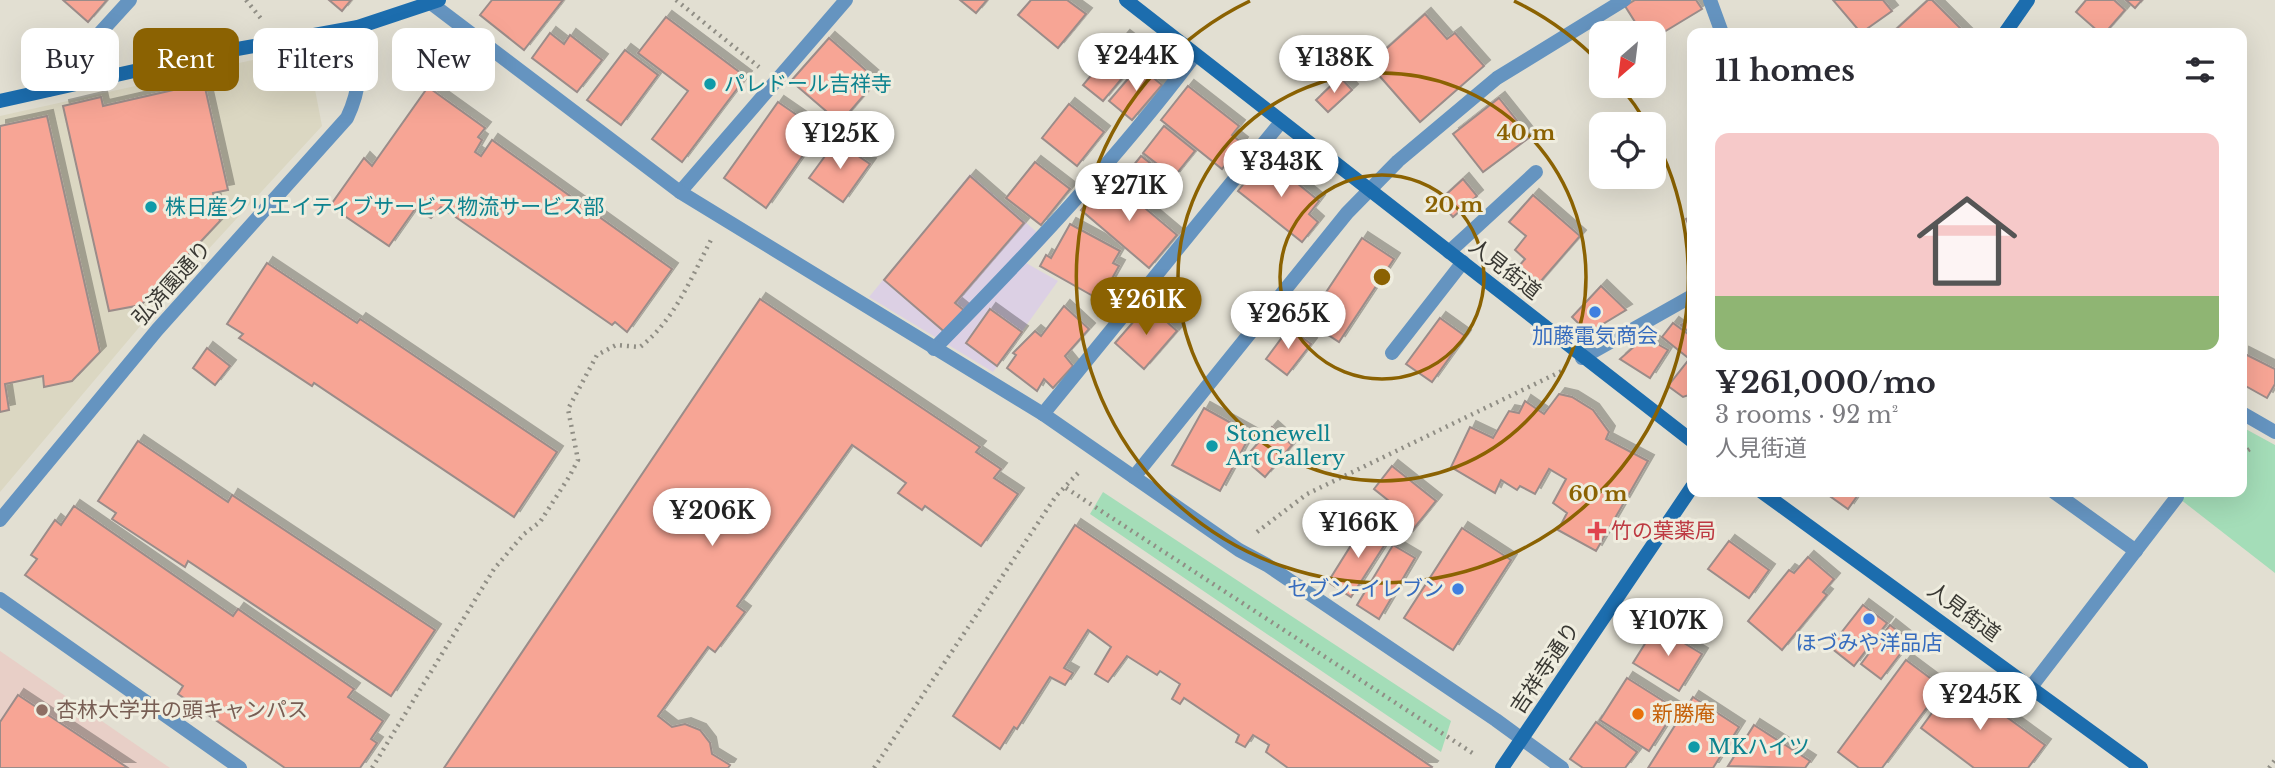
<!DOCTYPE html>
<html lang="en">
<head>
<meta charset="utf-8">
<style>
	body { margin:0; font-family:"Libre Baskerville","Noto Sans JP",serif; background:#f2f2f3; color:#2b2b33; height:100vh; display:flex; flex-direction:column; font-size:26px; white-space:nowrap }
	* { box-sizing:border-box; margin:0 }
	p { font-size:23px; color:#7c7c81 }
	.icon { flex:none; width:38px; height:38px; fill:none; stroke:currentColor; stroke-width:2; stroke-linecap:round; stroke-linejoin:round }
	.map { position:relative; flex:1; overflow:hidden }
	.sheet { position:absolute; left:1687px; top:28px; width:560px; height:469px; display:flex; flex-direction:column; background:#fff; border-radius:14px; box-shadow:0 7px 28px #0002 }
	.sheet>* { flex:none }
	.banner { position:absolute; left:21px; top:28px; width:665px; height:63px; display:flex; gap:14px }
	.needle { width:46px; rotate:208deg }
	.fabs { position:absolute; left:1589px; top:21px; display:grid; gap:14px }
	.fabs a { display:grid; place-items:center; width:77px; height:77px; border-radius:14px; background:#fff; box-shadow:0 7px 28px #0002; font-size:35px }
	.price { position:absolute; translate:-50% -60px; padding:0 16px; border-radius:24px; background:#fff; color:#222; font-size:23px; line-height:46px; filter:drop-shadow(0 2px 4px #0008) }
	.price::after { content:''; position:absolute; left:50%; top:42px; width:21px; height:16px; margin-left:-10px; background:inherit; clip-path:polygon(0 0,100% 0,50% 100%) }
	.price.on { background:#8b6202; color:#fff }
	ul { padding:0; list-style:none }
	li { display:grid; align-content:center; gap:14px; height:371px; padding:0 28px }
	li span { display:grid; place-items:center; height:217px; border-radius:14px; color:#555 }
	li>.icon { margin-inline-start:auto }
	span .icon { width:126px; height:126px; fill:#fffc; stroke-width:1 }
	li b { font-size:30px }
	h2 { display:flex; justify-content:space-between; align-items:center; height:84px; padding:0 28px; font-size:30px }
	.chip { padding:0 24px; border-radius:14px; background:#fff; box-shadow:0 7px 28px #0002; font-size:24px; line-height:63px }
	.chip.on { background:#8b6202; color:#fff }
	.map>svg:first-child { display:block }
	.built { fill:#dbd7c2 }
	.industrial { fill:#dcd0e4 }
	.education { fill:#e8cfc7 }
	.green { fill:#a4ddb8 }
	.building { fill:#f7a595; stroke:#9b8c89; stroke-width:2; filter:url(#shadow) }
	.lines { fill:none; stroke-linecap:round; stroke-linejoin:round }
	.path { stroke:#908e85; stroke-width:4.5; stroke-dasharray:2 5; stroke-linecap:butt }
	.service { stroke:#6594c0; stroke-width:14 }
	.minor { stroke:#6594c0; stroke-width:14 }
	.tertiary { stroke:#6594c0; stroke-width:14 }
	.secondary { stroke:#1c6dae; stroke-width:14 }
	.ring { fill:none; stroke:#8b6202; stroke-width:3.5 }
	.culture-dot { fill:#0f9aa8; stroke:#efeddf; stroke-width:2.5 }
	.shop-dot { fill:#3f7fe0; stroke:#efeddf; stroke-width:2.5 }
	.health-dot { fill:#e0444e; stroke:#efeddf; stroke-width:2.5 }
	.education-dot { fill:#8d6e63; stroke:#efeddf; stroke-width:2.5 }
	.food-dot { fill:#e8710a; stroke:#efeddf; stroke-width:2.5 }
	.labels { text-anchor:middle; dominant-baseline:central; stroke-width:6; stroke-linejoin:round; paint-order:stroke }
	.culture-label { font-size:21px; fill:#0d838f; stroke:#efeddf; text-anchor:start }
	.street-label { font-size:21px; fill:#393833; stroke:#efeddf }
	.shop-label { font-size:21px; fill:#366cbe; stroke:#efeddf }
	.health-label { font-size:21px; fill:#be3a42; stroke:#efeddf; text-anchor:start }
	.education-label { font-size:21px; fill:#785e54; stroke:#efeddf; text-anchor:start }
	.food-label { font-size:21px; fill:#c56008; stroke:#efeddf; text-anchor:start }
	.centre { fill:#8b6202; stroke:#efeddf; stroke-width:3.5 }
	.ring-label { font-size:21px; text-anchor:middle; font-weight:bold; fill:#8b6202; stroke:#efeddf; stroke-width:6; stroke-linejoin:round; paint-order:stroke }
</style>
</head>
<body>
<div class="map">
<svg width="2275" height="768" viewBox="0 0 2275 768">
	<defs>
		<filter id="shadow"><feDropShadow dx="6" dy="-6" stdDeviation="0" flood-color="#0004"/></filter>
	</defs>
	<rect width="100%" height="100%" fill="#e2dfd2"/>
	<!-- built -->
	<path class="built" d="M307,48L322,126L169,292L0,492V116Z"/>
	<!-- industrial -->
	<path class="industrial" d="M970,174L1047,241L1026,263L1058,281L993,372L869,297Z"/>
	<!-- education -->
	<path class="education" d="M0,651L170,768H0Z"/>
	<!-- green -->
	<g class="green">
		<path d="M2242,427L2275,445V573L2171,492H2242Z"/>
		<path d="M1103,492L1451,721L1441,752L1090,514Z"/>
	</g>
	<!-- building -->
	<g class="building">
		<path d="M63,0H107L88,22Z"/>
		<path d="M329,0H351L342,11Z"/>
		<path d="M492,0H563L524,50L480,15Z"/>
		<path d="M960,0H987L976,13Z"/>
		<path d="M1031,0H1067L1086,14L1058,48L1018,15Z"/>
		<path d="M1635,0H1696L1702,9L1654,38V33H1642L1625,6Z"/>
		<path d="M1833,0H1883L1892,11L1861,33Z"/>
		<path d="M1928,0H1932L1965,33H1892Z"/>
		<path d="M2086,0H2114L2125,10L2105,33H2100L2076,12Z"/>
		<path d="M2126,0H2142L2135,8Z"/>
		<path d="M1425,14L1447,39L1455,33L1484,66L1420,122L1369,64Z"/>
		<path d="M666,17L746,77L682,162L652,139L688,91L638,53Z"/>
		<path d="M550,33L564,44L570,35L602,60L577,92L532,58Z"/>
		<path d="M1124,36L1144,52L1103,101L1083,85Z"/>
		<path d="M829,38L877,80L840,123L791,81Z"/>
		<path d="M625,50L658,75L621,125L587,100Z"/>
		<path d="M1139,66L1162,85L1132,120L1109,101Z"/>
		<path d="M1340,77L1352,90L1328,112L1316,100Z"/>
		<path d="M204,83L228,190L213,193L220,221L141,305L109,311L63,106L101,97L103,106Z"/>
		<path d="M1188,86L1239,126L1232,135L1242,143L1222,169L1161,120Z"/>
		<path d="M428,87L485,128L478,137L482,140L475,152L481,156L492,140L672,269L627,332L615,322L612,325L441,207L431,218L415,209L389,246L330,206L364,158L372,166Z"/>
		<path d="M1499,98L1530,137L1483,172L1453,134Z"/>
		<path d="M778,102L820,131L766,208L724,178Z"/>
		<path d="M1069,104L1104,132L1077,166L1042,138Z"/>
		<path d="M47,116L100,352L72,381L44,387L43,376L5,384L9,410L0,412V126Z"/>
		<path d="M1164,126L1195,151L1174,177L1143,153Z"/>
		<path d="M836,141L870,164L843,202L809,178Z"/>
		<path d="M1141,156L1172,180L1151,206L1120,182Z"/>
		<path d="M1265,157L1319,201L1309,214L1318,222L1302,242L1238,191Z"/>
		<path d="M1035,162L1070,189L1041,225L1006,198Z"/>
		<path d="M970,176L1024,223L955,303L966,312L947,334L884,280Z"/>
		<path d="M1108,177L1177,235L1149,268L1081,210Z"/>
		<path d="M1463,179L1477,196L1453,217L1439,201Z"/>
		<path d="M1533,195L1580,236L1534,289L1514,272L1525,259L1515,250L1526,236L1509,222Z"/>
		<path d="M1692,216V232L1686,219Z"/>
		<path d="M1070,224L1120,251L1113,263L1119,266L1100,300L1040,266L1046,255L1051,258Z"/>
		<path d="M1362,238L1394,259L1339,342L1307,321Z"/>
		<path d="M267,263L357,323L360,319L557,452L514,517L314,383L312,386L239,338L243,334L227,324Z"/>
		<path d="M1601,286L1626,310L1588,333L1572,317Z"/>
		<path d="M760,299L980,447L976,452L1001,469L994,478L1018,494L981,546L925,506L922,510L898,493L906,483L852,445L737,606L745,612L715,652L708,647L658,716L672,727L685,724L700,730L710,743L712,754L730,765L728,768H444Z"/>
		<path d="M1148,305L1177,331L1144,369L1115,343Z"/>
		<path d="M1064,306L1089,329L1065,356L1073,366L1053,388L1044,379L1037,391L1007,368L1016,355L1013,353L1035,331L1041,336Z"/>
		<path d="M990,309L1022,332L997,366L966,343Z"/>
		<path d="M1440,318L1465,336L1432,382L1406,364Z"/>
		<path d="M1692,319V335L1681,325Z"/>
		<path d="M1673,323L1692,337V361L1662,337Z"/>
		<path d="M1289,328L1311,344L1287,375L1266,359Z"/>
		<path d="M1645,337L1668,350L1650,378L1620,359Z"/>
		<path d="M207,348L230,366L215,385L193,368Z"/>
		<path d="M2243,353L2275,369V384L2267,398L2242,384Z"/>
		<path d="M1687,362L1692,366V394L1683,397L1668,386Z"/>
		<path d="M1559,394L1572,397L1593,410L1609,432L1606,439L1648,461L1596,551L1558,530L1567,513L1553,503L1566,479L1549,469L1535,494L1520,486L1517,490L1501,480L1495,493L1451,467L1470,427L1493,438L1509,411L1519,413L1525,401L1544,414Z"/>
		<path d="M1204,408L1251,434L1220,491L1172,465Z"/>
		<path d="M1272,427L1292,445L1265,477L1244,459Z"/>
		<path d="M138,441L228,502L232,495L435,630L391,696L188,561L185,567L112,519L116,513L98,501Z"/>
		<path d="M1392,466L1436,501L1407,537L1378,515L1389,501L1374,489Z"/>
		<path d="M1824,492H1860L1848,509Z"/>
		<path d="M74,506L233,616L238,609L354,689L348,697L383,721L371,739L377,743L360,768H285L178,694L183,686L25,575L37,559L31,555L55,520L61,525Z"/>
		<path d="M1365,523L1389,538L1351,597L1328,582Z"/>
		<path d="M1075,525L1432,767L1431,768H1288L1266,752L1269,745L1253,735L1245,747L1236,742L1239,735L1184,698L1180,704L1172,699L1180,684L1160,671L1157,675L1127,656L1108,682L1095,674L1111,647L1088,630L1064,668L1073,673L1065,685L1050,677L1017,729L1014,727L1000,749L953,716Z"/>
		<path d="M1462,528L1511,560L1453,650L1404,618Z"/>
		<path d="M1729,541L1769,570L1749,598L1708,569Z"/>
		<path d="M1393,545L1415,558L1379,619L1357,605Z"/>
		<path d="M1808,557L1834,579L1823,592L1827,595L1782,650L1748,621L1789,570L1794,573Z"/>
		<path d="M1863,605L1887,623L1854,666L1830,647Z"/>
		<path d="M1890,625L1910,641L1881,679L1861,664Z"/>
		<path d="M1656,626L1702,654L1679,691L1633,663Z"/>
		<path d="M1906,660L1942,687L1882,768H1859L1838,752Z"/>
		<path d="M1627,678L1676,709L1649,751L1600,720Z"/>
		<path d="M1956,680L2045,745L2028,768H1974L1921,728Z"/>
		<path d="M18,695L128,768H0V722Z"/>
		<path d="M1693,697L1739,727L1713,768H1648Z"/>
		<path d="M1596,722L1637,752L1625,768H1583L1570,759Z"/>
		<path d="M1754,725L1810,761L1805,768L1728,766Z"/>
	</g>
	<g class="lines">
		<!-- path -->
		<g class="path">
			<path d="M246,0L263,21"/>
			<path d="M676,0L759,67"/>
			<path d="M2242,454L2253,447"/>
			<path d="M1066,488L1474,754"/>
			<path d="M1257,532L1307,494L1564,370"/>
			<path d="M372,768L494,569L524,534L540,522L569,477L578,460L568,409L597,355L616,345L640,347C675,320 692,276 712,238"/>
			<path d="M874,768L1056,496L1081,470"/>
			<path d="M2269,768L2275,760"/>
		</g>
		<!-- service -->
		<g class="service">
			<path d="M48,90L130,0"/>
			<path d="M680,192L846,0"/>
			<path d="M1449,252L1536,172"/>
			<path d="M934,349C1026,255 1116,160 1195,55"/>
			<path d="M1392,353L1463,262"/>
			<path d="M1582,358L1692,296"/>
			<path d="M1043,414L1281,122"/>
			<path d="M1134,477L1347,213L1398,161L1497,78L1624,0"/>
			<path d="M2054,492L2136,551"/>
			<path d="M2031,687L2177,497"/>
		</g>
		<!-- minor -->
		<g class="minor">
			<path d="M432,4L680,192L1043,414L1239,550L1267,565L1496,720L1562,768"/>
			<path d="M2242,413L2275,432"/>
			<path d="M0,520L157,330L347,118C361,89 362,59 358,27"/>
			<path d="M0,599L240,768"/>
		</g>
		<!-- tertiary -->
		<path class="tertiary" d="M1710,0L1722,33"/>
		<!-- secondary -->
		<g class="secondary">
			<path d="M1126,0L1692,441"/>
			<path d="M2005,33L2028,0"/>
			<path d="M0,101L215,53L358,27L439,0"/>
			<path d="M1762,492L2141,768"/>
			<path d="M1502,768L1692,487"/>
		</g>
	</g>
	<!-- distance rings -->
	<g class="ring">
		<circle cx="1382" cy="277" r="102"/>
		<circle cx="1382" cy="277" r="204"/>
		<path d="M1514 1A306 306 0 0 1 1600 63M1621 87A306 306 0 0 1 1647 124M1655 138A306 306 0 1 1 1250 1"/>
	</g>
	<!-- markers -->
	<g class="culture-dot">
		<circle cx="710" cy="84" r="7"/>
		<circle cx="151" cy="207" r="7"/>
		<circle cx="1212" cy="446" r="7"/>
		<circle cx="1694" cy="747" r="7"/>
	</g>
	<g class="shop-dot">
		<circle cx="1595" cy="312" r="7"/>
		<circle cx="1458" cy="589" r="7"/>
		<circle cx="1869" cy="619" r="7"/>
	</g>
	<path class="health-dot" d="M1593.5 520.5h7v7h7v7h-7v7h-7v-7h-7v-7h7z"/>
	<circle class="education-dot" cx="42" cy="710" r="7"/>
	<circle class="food-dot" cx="1638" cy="714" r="7"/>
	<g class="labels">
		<!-- culture labels -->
		<g class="culture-label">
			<text x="724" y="84">パレドール吉祥寺</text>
			<text x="165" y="207">株日産クリエイティブサービス物流サービス部</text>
			<text x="1226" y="434">Stonewell<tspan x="1226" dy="24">Art Gallery</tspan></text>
			<text x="1708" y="747">MKハイツ</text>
		</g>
		<!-- street labels -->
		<g class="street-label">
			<text transform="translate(1505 269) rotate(38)">人見街道</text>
			<text transform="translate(172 283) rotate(-48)">弘済園通り</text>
			<text transform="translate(1964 612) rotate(36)">人見街道</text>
			<text transform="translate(1545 668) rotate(-56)">吉祥寺通り</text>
		</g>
		<!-- shop labels -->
		<g class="shop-label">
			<text x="1595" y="336">加藤電気商会</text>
			<text x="1444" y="589" text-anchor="end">セブン-イレブン</text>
			<text x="1869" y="643">ほづみや洋品店</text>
		</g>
		<!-- health labels -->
		<g class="health-label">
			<text x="1611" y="531">竹の葉薬局</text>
		</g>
		<!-- education labels -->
		<g class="education-label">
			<text x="56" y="710">杏林大学井の頭キャンパス</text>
		</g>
		<!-- food labels -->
		<g class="food-label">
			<text x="1652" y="714">新勝庵</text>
		</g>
	</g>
	<circle cx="1382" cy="277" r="10" class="centre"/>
	<g class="ring-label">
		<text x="1526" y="140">40 m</text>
		<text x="1454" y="212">20 m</text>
		<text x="1598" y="501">60 m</text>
	</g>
</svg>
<div class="fabs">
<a><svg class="needle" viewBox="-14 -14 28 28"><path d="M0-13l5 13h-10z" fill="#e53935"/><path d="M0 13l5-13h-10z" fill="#7c7c81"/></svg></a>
<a><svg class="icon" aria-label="locate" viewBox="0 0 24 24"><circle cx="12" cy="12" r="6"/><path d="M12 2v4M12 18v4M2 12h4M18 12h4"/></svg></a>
</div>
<b class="price" style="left:1136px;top:93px">¥244K</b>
<b class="price" style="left:1334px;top:95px">¥138K</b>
<b class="price" style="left:840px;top:171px">¥125K</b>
<b class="price" style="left:1281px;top:199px">¥343K</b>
<b class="price" style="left:1129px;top:223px">¥271K</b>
<b class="price on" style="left:1146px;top:337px">¥261K</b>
<b class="price" style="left:1288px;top:351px">¥265K</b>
<b class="price" style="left:712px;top:548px">¥206K</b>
<b class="price" style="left:1358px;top:560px">¥166K</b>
<b class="price" style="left:1668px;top:658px">¥107K</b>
<b class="price" style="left:1980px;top:732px">¥245K</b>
<div class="banner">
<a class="chip">Buy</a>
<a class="chip on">Rent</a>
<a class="chip">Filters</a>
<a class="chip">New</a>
</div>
<section class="sheet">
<h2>11 homes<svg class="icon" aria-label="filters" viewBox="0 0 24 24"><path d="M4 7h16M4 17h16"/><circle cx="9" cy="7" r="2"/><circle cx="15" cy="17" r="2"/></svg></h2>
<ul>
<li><span style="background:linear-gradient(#f6c9c9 75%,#8fb573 0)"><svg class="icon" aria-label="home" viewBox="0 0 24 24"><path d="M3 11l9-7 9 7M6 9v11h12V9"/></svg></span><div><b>¥261,000/mo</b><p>3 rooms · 92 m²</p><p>人見街道</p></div></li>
</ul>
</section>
</div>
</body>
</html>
